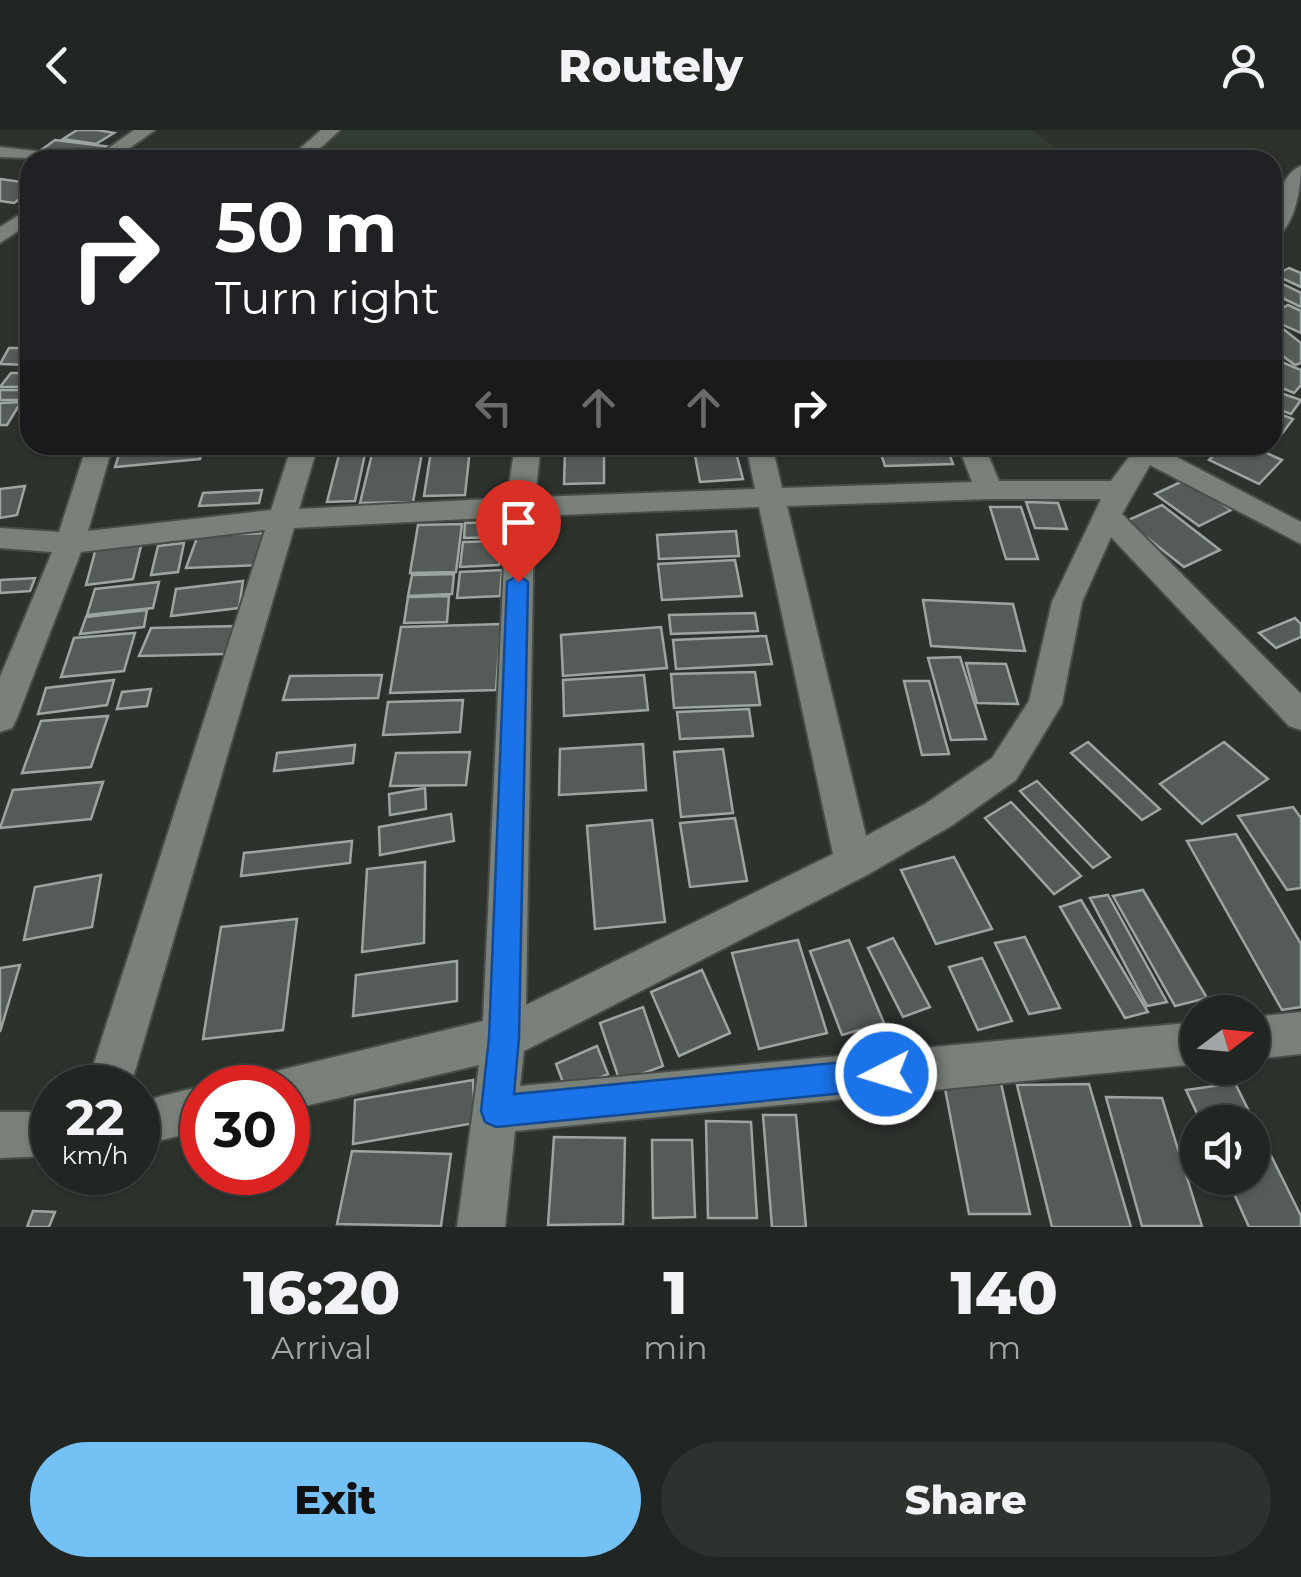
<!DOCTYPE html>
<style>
body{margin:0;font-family:Montserrat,sans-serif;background:#2e322f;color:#f1f3f6;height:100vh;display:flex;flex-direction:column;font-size:38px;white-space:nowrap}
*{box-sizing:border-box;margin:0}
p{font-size:32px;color:#a2a5a5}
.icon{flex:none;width:55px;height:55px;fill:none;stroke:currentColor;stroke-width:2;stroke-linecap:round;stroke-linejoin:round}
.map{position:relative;height:1097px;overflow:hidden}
.sheet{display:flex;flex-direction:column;background:#222622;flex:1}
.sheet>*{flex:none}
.top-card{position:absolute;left:20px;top:20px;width:1262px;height:305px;border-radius:30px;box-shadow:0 2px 8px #0004,0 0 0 2px #3f4340;background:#202124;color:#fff;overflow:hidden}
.needle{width:65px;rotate:74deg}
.controls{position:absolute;left:1180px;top:865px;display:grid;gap:20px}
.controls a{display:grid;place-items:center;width:90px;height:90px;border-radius:50%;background:#222622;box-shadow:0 2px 8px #0004,0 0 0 2px #3f4340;font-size:50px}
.speed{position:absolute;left:30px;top:935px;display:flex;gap:20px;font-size:50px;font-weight:700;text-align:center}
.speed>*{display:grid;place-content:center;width:130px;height:130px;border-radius:50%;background:#222622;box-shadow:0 2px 8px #0004,0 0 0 2px #3f4340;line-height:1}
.speed small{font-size:25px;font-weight:400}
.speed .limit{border:15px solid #d22;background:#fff;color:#111}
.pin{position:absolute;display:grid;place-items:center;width:85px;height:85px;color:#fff;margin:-102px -42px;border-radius:50% 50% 50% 0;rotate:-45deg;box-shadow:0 0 10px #0007}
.pin .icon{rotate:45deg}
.me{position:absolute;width:110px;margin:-55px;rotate:265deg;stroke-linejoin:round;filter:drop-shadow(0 0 8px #0008)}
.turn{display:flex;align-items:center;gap:35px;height:210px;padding:0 30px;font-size:45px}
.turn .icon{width:130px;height:130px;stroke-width:2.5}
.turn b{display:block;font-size:70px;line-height:85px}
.lanes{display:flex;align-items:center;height:95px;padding:0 30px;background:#0003;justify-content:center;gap:50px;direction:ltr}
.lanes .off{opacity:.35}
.eta{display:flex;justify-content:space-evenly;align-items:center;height:170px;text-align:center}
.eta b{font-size:60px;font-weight:800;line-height:70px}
.cta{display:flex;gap:20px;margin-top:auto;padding:20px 30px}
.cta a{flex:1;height:115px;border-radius:60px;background:#73c1f5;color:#111;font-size:40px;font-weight:800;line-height:115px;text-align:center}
.cta a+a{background:#2e322f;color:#f1f3f6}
header{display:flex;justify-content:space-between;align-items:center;height:130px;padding:0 30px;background:#222622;font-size:45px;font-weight:800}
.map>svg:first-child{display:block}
.built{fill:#333c33}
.building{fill:#555c58;stroke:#9da5a1;stroke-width:2.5}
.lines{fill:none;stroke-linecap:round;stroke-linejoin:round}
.street-casing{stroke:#494d49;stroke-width:4}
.street{fill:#7a807a;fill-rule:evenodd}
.route{fill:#1a73e8;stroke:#114b97;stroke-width:2.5}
</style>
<header><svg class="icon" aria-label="back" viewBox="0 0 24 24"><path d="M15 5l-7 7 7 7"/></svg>Routely<svg class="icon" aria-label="person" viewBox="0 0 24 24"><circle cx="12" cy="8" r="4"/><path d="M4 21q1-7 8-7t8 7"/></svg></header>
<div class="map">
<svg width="1301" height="1097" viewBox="0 0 1301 1097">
<rect width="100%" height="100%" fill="#2d322d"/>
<!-- built -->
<polygon class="built" points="332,0 1032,0 1072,30 302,30"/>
<!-- building -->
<g class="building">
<polygon points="77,0 97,0 114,3 96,14 63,9"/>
<polygon points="55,10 112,17 94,29 37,23"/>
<polygon points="0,49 30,53 30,62 14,73 0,71"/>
<polygon points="1289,138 1301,143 1301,157 1275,145"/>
<polygon points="1279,152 1301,163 1301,177 1272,163 1272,155"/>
<polygon points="1288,175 1301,181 1301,203 1272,190 1272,184"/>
<polygon points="1282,198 1301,213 1301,233 1295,235 1272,218 1272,200"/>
<polygon points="9,218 30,218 30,235 0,234"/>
<polygon points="1272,228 1301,240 1301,255 1294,263 1272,254"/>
<polygon points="11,243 30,243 30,257 0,257"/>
<rect x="0" y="260" width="30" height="10"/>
<polygon points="1272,260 1301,270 1291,284 1272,277"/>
<polygon points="21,272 7,295 0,295 0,273"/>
<polygon points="1272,281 1293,289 1281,305 1272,301"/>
<polygon points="122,315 203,315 200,329 115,337"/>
<polygon points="693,315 734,315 743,349 700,352"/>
<polygon points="878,315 946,315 953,334 885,336"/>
<polygon points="1224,315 1249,315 1282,330 1259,354 1209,330"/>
<polygon points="470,319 465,365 424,366 431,321"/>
<polygon points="604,320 604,353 564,354 565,321"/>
<polygon points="422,323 413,372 360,373 372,324"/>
<polygon points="365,324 355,371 327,372 339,325"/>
<polygon points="1187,349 1231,380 1199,396 1155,364"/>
<polygon points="25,356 17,385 0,388 0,359"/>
<polygon points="262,360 259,373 199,376 203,363"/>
<polygon points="1026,372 1058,373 1067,399 1035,398"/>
<polygon points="1162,375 1220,420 1184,437 1126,391"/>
<polygon points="990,377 1021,377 1038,429 1006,429"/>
<polygon points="503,392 503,407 464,408 465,393"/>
<polygon points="462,394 456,442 410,443 418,395"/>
<polygon points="736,401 739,426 659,429 657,405"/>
<polygon points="270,403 260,435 186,438 198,405"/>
<polygon points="501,411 499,435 460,437 463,412"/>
<polygon points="142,412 133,449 86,455 96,418"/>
<polygon points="184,413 178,442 151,445 158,416"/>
<polygon points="735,430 742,466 662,470 658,434"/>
<polygon points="502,440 500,466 457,468 460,442"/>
<polygon points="454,444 452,464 408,466 412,445"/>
<polygon points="35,448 30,461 0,463 0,450"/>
<polygon points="243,451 239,478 171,486 176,459"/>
<polygon points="159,452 153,478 87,485 95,459"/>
<polygon points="449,466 447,492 404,493 408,467"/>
<polygon points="923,470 1013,474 1025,521 931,516"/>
<polygon points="147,480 144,497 80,504 86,487"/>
<polygon points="755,483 758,501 671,504 669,485"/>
<polygon points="1295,488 1301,494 1301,507 1276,518 1259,503"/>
<polygon points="501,494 496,560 390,563 401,497"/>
<polygon points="235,496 226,524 139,526 151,498"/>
<polygon points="661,497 667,538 563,546 561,505"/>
<polygon points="135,503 124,541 61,547 74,508"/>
<polygon points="766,506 772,534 676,539 673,510"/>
<polygon points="960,527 986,609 951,610 928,528"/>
<polygon points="966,533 1006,534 1018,574 977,573"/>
<polygon points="755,542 760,575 674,578 671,544"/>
<polygon points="382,545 378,568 283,570 290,546"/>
<polygon points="644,545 648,580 564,586 563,550"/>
<polygon points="114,550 107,575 38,584 46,558"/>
<polygon points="904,551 929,551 949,624 922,625"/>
<polygon points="151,559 147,576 117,579 122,562"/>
<polygon points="463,570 460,602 383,605 388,572"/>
<polygon points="749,579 753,606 680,609 677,582"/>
<polygon points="108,586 91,637 22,643 41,591"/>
<polygon points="1088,612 1160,679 1142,690 1071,623"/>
<polygon points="1224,612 1268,649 1202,694 1160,654"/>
<polygon points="643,614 646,660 559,665 560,619"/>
<polygon points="355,615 353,633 274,641 277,623"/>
<polygon points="723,619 733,683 681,687 674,622"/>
<polygon points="470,622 466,655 390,656 396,623"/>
<polygon points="1037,651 1110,727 1093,738 1020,661"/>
<polygon points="103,652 91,689 0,698 13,660"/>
<polygon points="425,658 426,679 390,685 389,664"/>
<polygon points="1011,672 1081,746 1054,764 985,688"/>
<polygon points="1293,677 1301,688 1301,758 1287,760 1238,686"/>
<polygon points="451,684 454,711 380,725 379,697"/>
<polygon points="735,688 747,751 690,757 680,693"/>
<polygon points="652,690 665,792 595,799 587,696"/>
<polygon points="1236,704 1301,814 1301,877 1282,880 1187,711"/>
<polygon points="352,711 350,733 241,746 244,723"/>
<polygon points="954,727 992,799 936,814 901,740"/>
<polygon points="425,732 424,813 362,822 367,739"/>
<polygon points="101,745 92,797 24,810 35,757"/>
<polygon points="1143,760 1207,868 1175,876 1113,766"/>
<polygon points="1108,765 1167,872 1147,876 1090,768"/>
<polygon points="1081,770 1148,882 1125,888 1060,777"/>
<polygon points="297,789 283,900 203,909 221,797"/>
<polygon points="1025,807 1060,878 1029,884 995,813"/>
<polygon points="893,808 930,877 903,887 868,818"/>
<polygon points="798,810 827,903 759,919 732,823"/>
<polygon points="849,810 884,893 842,905 810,821"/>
<polygon points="982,828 1012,891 978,900 949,837"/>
<polygon points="457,831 457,871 353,886 356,845"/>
<polygon points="20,835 0,902 0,838"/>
<polygon points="702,840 730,903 679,926 651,862"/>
<polygon points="643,877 663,936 620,952 600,893"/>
<polygon points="597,916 608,944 567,963 556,934"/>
<polygon points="942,943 999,944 1030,1084 969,1084"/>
<polygon points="473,950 475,993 353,1014 355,970"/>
<polygon points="1235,953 1301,1086 1301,1097 1249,1097 1227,1048 1252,1048 1252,992 1201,992 1186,960"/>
<polygon points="1089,954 1131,1097 1052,1097 1017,955"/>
<polygon points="1106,967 1162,968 1202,1096 1142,1096"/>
<polygon points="763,985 796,985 806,1097 772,1097"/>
<polygon points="706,991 751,992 757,1088 708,1088"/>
<polygon points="554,1007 625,1008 623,1094 548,1095"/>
<polygon points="652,1010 692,1010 695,1087 653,1088"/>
<polygon points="352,1021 451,1024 441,1096 337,1094"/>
<polygon points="33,1081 55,1082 49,1097 27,1097"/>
</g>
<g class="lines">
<defs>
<g id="street">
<polygon points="134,0 155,0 113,30 92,30"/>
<polygon points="321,0 340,0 307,30 287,30"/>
<polygon points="0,17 72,25 81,30 0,27"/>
<path d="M1301,36C1301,57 1295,100 1272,109C1272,87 1278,45 1301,36Z"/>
<polygon points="30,78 30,93 0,113 0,97"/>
<path d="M87,315H113L88,401L271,380L292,315H318L299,379L507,368L515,315H541L535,367L755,359L746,315H772L782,358L972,352L958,315H984L999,351H1111L1138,315H1164L1161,319L1301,392V414L1150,335L1122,384L1301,564V600L1289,596L1111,407L1082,472L1062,574L1016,650L951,696L867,745L524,921L520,956L1198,892V934L515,1001L505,1097H457L479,935L288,980V958H266L272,942L483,891L506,387L294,398L130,958H86L265,400L81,422L17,588L12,598L0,602V547L52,422L0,418V398L59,402ZM989,369H1101L1052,472L1029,571L992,628L925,674L866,706L787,376ZM759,377L833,724L526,875L534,386Z"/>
<polygon points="1301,882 1301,924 1252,929 1252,887"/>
<polygon points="202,956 206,958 202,958 202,1000 138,1016 138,972"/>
<polygon points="0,982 52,982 52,1026 0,1028"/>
</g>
</defs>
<!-- street casing -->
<use href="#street" class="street-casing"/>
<!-- street -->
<use href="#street" class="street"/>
</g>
<!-- route -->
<polygon class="route" points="518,445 528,452 519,908 514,964 886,928 897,933 901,944 897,954 886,959 496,997 485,992 481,981 489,908 507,452"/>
</svg>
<div class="controls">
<a><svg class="needle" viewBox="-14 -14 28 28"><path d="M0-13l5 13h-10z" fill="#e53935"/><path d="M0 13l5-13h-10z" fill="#a2a5a5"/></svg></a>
<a><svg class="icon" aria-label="sound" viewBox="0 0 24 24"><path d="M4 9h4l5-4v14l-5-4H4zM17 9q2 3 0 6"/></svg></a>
</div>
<div class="speed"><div>22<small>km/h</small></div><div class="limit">30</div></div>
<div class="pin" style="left:518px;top:452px;background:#d93025"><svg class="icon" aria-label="arrive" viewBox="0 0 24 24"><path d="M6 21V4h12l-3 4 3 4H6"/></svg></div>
<svg class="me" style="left:886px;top:944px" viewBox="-20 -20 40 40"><circle r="17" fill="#1a73e8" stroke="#fff" stroke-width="3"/><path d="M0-11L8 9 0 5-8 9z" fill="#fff"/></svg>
<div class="top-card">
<div class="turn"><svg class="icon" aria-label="right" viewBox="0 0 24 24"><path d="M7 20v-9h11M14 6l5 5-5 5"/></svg><div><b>50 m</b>Turn right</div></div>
<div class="lanes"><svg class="icon off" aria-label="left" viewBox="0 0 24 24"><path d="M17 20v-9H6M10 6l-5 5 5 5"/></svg><svg class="icon off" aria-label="ahead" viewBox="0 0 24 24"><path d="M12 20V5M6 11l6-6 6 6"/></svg><svg class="icon off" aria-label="ahead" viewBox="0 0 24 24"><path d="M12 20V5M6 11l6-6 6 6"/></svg><svg class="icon" aria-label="right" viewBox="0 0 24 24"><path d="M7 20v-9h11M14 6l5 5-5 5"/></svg></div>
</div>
</div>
<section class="sheet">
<div class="eta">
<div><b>16:20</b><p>Arrival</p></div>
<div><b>1</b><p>min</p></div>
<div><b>140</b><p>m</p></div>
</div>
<div class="cta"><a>Exit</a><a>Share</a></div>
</section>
